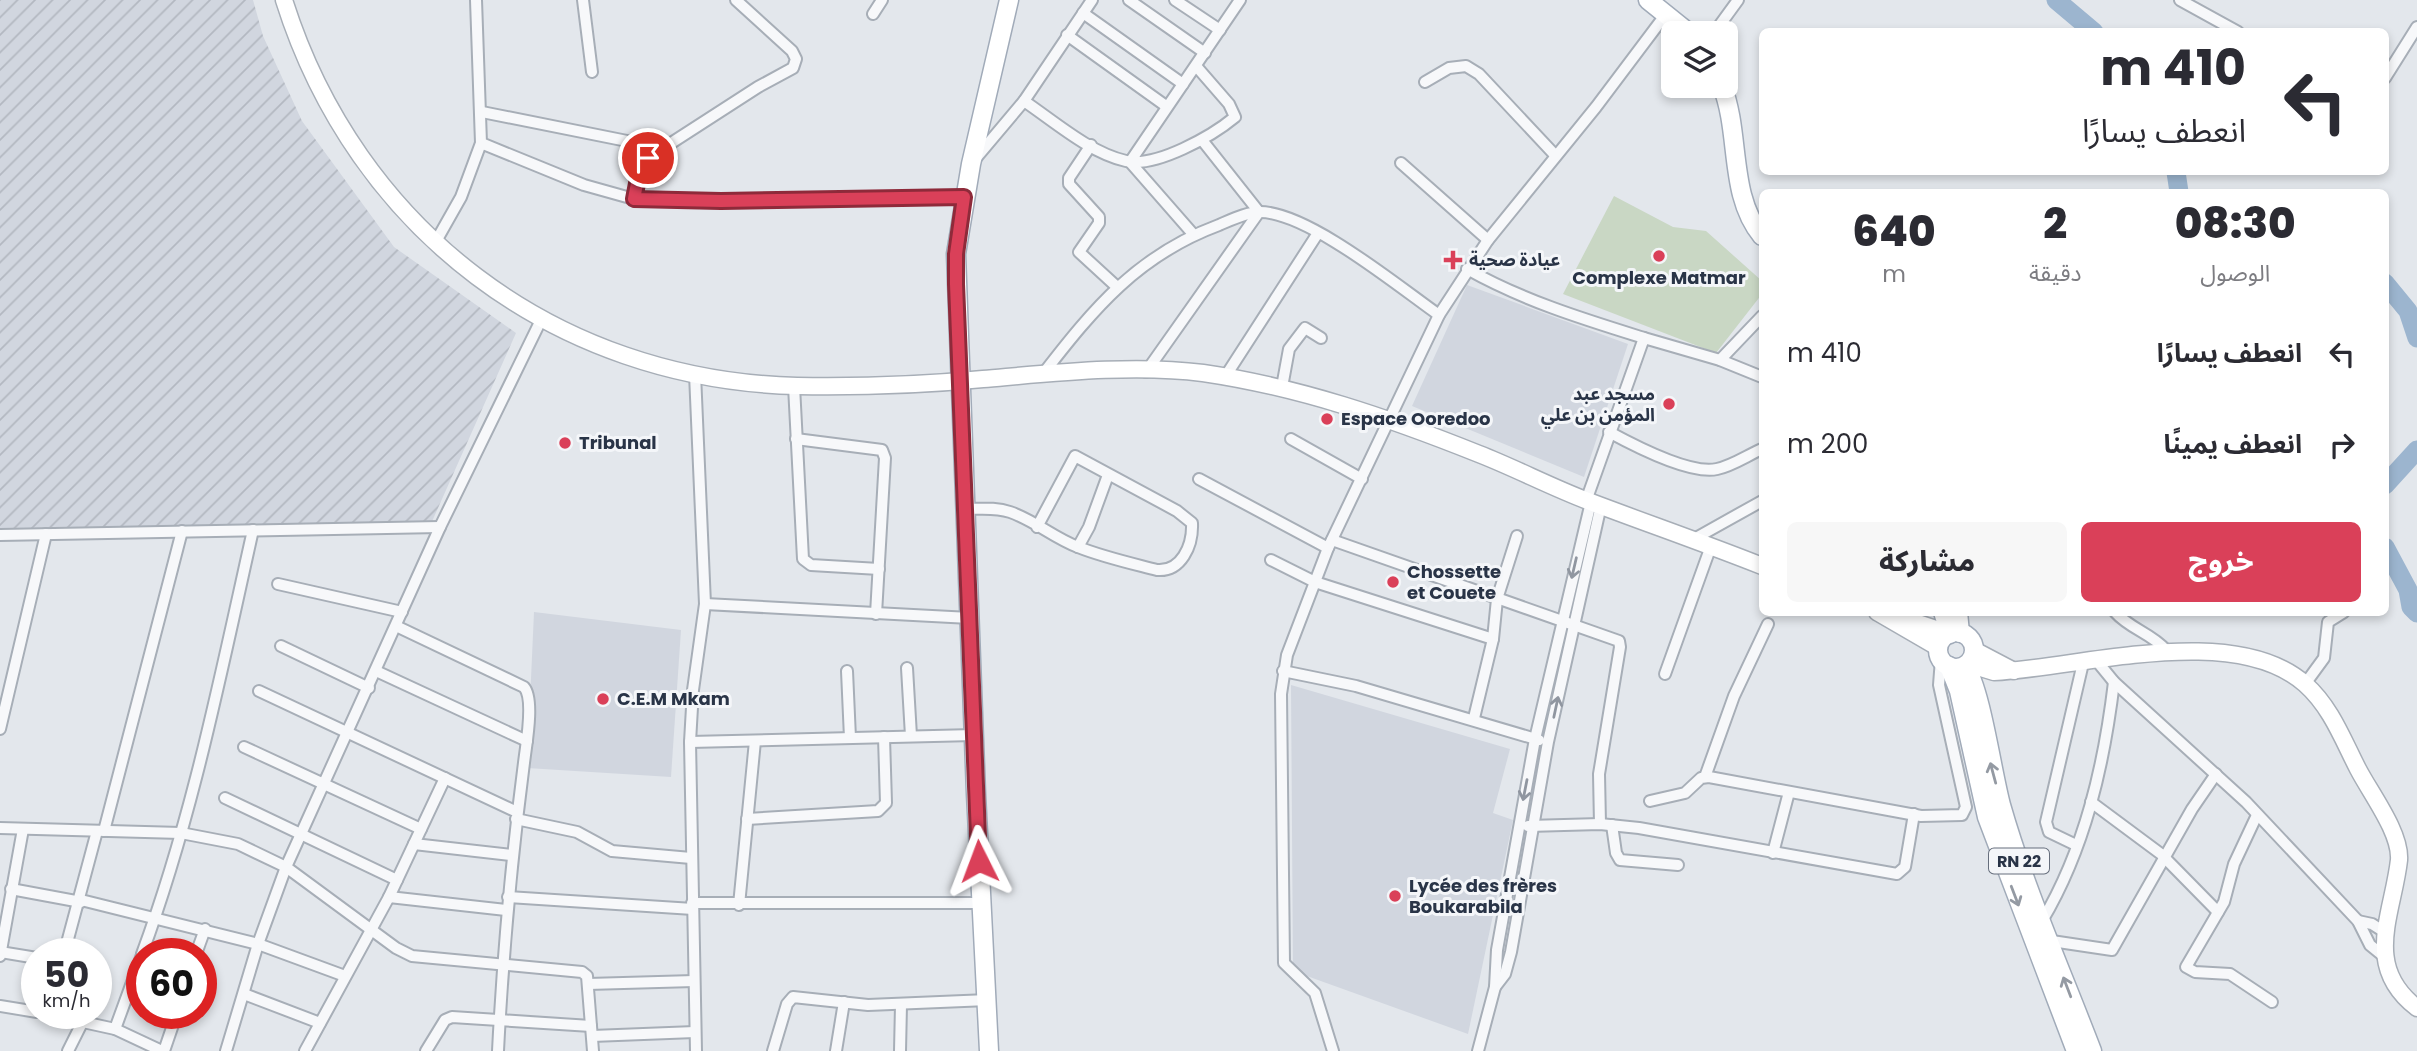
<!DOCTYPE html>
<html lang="ar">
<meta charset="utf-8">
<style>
body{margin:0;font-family:Poppins,"Noto Sans Arabic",sans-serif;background:#f7f7f7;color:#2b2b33;direction:rtl;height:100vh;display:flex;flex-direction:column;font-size:26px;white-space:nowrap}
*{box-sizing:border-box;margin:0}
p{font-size:23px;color:#7c7c81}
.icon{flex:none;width:38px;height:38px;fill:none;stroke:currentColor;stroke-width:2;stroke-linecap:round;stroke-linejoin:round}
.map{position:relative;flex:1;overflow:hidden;direction:ltr}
.panel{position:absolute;left:1759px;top:189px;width:630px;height:427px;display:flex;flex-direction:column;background:#fff;border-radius:10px;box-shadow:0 4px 10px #0003;direction:rtl}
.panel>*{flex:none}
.top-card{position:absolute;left:1759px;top:28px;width:630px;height:147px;border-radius:10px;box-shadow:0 4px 10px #0003;direction:rtl;background:#fff;color:#2b2b33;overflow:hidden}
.buttons{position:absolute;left:1661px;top:21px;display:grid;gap:14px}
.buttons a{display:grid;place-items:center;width:77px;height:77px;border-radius:10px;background:#fff;box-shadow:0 4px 10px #0003;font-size:35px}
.speed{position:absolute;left:21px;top:938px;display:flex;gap:14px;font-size:35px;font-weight:700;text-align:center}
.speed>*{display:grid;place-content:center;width:91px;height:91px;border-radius:50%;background:#fff;box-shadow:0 4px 10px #0003;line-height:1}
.speed small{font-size:18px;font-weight:400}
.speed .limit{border:10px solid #d22;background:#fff;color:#111}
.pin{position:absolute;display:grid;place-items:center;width:60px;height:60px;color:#fff;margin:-30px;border:4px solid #fff;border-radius:50%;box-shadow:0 2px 7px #0007}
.me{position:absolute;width:77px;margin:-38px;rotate:357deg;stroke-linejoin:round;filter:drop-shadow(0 0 5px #0008)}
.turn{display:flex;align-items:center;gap:24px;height:147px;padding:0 28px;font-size:32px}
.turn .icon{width:91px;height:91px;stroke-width:2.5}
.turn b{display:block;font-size:49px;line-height:60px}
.eta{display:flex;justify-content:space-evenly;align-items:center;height:119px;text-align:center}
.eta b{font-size:42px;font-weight:800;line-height:49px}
.action{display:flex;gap:14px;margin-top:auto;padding:14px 28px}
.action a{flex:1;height:80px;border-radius:10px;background:#da4059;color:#fff;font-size:28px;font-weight:800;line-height:80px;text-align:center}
.action a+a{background:#f7f7f7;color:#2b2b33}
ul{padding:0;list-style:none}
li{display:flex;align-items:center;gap:21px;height:91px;padding:0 28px}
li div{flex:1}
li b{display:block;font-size:26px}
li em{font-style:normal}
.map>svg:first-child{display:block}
.built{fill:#d1d6df}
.industrial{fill:url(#industrial-furrows)}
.pitch{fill:#c9d7c4}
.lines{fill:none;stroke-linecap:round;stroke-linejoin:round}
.river{stroke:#9cb5cf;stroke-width:19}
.minor-casing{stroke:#a7aeb7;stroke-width:14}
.secondary-casing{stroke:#a7aeb7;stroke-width:19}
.primary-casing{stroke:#a1abb9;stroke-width:21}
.minor{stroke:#f7f8fa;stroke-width:10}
.secondary{stroke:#fff;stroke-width:16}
.primary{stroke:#fff;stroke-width:18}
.oneway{stroke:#9096a0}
.oneway2{stroke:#949aa3}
.route-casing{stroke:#8e2a3a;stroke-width:18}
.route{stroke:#da4059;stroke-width:12}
.poi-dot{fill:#da4059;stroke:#f4f6f9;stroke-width:2.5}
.labels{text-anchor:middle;stroke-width:6;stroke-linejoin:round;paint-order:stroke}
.shield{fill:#f4f6f9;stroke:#666e7c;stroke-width:2}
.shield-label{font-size:16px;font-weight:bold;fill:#293447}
.poi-label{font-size:18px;font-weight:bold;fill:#293447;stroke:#f4f6f9;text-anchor:start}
</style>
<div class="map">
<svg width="2417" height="1051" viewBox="0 0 2417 1051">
<defs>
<pattern id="industrial-furrows" width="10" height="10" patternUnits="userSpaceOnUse" patternTransform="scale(1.75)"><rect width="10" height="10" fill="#d1d6df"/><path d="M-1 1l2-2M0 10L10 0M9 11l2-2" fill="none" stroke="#b3b8c1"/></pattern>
</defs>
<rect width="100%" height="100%" fill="#e3e7ec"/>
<!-- built -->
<g class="built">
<polygon points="1467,285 1628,344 1584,477 1412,406"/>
<polygon points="534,612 681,630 671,777 527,768"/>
<polygon points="1291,685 1510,749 1493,813 1513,820 1468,1034 1293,971"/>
</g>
<!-- industrial -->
<polygon class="industrial" points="0,0 253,0 263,36 302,121 394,247 516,333 430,526 0,532"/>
<!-- pitch -->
<polygon class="pitch" points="1614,196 1673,227 1706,231 1762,281 1762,294 1716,353 1563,294"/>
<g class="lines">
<!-- river -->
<g class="river">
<polyline points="2056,0 2094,32"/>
<polyline points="2176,172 2179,192"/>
<polyline points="2385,283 2408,311 2417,338"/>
<polyline points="2385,485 2417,450"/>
<polyline points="2385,547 2408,590 2411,607 2417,613"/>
</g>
<defs>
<g id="minor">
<polyline points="476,0 481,143 584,185 634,199 721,201 964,197"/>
<polyline points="583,0 592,72"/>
<polyline points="1129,0 1205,53"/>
<polyline points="1175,0 1220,30"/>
<polyline points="2180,0 2238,32"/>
<polyline points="1083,13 1183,84"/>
<polyline points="873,14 882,0"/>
<polyline points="1714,33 1738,0"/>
<polyline points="1067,35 1166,106"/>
<polyline points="2385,78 2417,27"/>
<polyline points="1425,82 1449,68 1466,66 1479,74 1554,154"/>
<path d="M1024,101C1055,122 1090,153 1126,161C1156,168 1212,136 1235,117L1229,104L1196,66"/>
<polyline points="482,112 662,148"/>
<polyline points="1091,145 1069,178 1069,184 1099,217 1099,223 1079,252 1116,286"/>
<polyline points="976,158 1024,101 1092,0"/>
<polyline points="1401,163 1488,240"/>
<polyline points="634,199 640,168 648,158 758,87 793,68 796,59 792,51 736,0"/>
<polyline points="1193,234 1130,162 1240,0"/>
<polyline points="435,243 461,197 481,143"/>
<path d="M1467,269C1524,301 1583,319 1644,338"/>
<polyline points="1720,360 1762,316"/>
<polyline points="1146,372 1259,212 1202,140"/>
<polyline points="695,374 705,604 693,690 690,742 696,1051"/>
<path d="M1043,374C1094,308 1138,255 1219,225C1231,220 1247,212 1260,212C1308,212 1399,287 1439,315"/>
<polyline points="1225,377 1318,233"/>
<polyline points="794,386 803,559 811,565 879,569"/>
<polyline points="1282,387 1289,349 1305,328 1321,338"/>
<path d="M1609,432C1633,445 1690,475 1717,469C1732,466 1748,455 1762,449"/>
<polyline points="796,439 882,450 885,458 876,614"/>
<polyline points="1291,439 1362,479"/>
<polyline points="1199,479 1328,548"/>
<polyline points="1586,501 1644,338 1720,360 1762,377"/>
<path d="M966,509C980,509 996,507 1010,512C1034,520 1054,538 1078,547C1103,557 1130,563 1157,570C1181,572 1193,546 1192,523L1177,511L1075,456L1037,527"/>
<polyline points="0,535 440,527"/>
<polyline points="1694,539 1762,501"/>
<polyline points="1332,540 1619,641 1620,647 1599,774 1600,824"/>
<polyline points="1078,547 1089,527 1108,475"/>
<polyline points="1271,560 1315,582 1493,639"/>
<polyline points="278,584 402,612"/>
<polyline points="705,604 970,618"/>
<path d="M2115,612C2130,629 2151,633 2166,650"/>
<path d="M396,626L524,687C534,698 527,740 525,755C512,854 503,952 498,1051"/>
<polyline points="281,646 369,688"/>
<polyline points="2096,660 2114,682 2246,802 2358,921 2370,945 2386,958"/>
<polyline points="907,668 911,736"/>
<polyline points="376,671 527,741"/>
<polyline points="847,671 850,738"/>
<polyline points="1283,671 1356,686 1539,740"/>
<polyline points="1665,674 1711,546"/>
<polyline points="2305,684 2324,658 2328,622 2344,612"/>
<polyline points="259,691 517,812"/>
<polyline points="1474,718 1493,639 1497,599 1517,536"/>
<polyline points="0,729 46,534"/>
<polyline points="690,742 974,735"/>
<polyline points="244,747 421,829"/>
<polyline points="1705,777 1734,696 1768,624"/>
<polyline points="225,798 397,880"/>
<polyline points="1650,801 1685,793 1701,778 1709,777 1921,816 1962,815 1966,807 1939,685 1941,659"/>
<polyline points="2091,802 2161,854 2218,912"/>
<polyline points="2257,815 2234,864 2224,902 2186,967 2195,972 2230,974 2272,1002"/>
<polyline points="516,819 577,832 612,851 691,858"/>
<polyline points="747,819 878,811 886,803 884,737"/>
<polyline points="1612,825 1616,853 1620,860 1678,865"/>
<polyline points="1528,826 1600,824 1639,828 1897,874 1905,867 1914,814"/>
<polyline points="0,828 181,833 238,844 286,867 396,948 412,956 582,972 587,976 593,1051"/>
<polyline points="104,831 182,531"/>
<polyline points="414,844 511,855"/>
<polyline points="2076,845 2049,832 2046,822 2083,663"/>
<polyline points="1773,853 1789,792"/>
<polyline points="11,889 81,902"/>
<polyline points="389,897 506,910"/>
<polyline points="508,897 693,909"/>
<polyline points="81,900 258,944 345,976"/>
<polyline points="692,903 982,903"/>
<polyline points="739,905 755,741"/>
<path d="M2042,921C2085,849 2104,765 2114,682"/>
<polyline points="2358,921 2372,924 2383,931"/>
<polyline points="2045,940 2112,950 2192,809 2216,774"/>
<polyline points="0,952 37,958"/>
<polyline points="64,954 97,831"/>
<path d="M142,954C193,816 221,672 253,530"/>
<polyline points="196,954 205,929"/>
<polyline points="0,956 23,829"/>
<polyline points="588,984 694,981"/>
<polyline points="1495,987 1505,974 1511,952 1548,742 1601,505"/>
<polyline points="244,994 320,1023"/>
<polyline points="0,1006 37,1012"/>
<polyline points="42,1013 115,1029 162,1051"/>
<polyline points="115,1029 142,955"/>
<polyline points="592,1036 695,1032"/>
<polyline points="68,1051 83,1021"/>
<polyline points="164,1051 177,1013"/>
<polyline points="226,1051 258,944 286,867 440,527 542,318"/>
<polyline points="305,1051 389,897 445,778"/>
<polyline points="426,1051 445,1020 452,1017 591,1026"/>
<polyline points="773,1051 787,1004 793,997 868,1005 988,1000"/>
<polyline points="836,1051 844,1002"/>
<polyline points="900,1051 901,1005"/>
<polyline points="1333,1051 1315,993 1284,963 1281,694 1287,655 1328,548 1439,315 1488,240 1596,107 1666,14"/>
<polyline points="1478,1051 1495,987 1497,950 1535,739 1591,502"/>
</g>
<g id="secondary">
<path d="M284,0C356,229 555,380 797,386C858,387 922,385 983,379C1053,373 1133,364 1203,373C1299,387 1389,418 1479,454C1515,468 1551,487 1588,501C1646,523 1704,543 1762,566"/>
<polyline points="1877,612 1939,648"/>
<polyline points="1900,617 1936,629 1945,637"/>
<polyline points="1974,650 2014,671"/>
<path d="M1968,664L1994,672C2080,668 2234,621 2305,684C2331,707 2343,740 2358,769C2371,794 2401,833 2399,860C2393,914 2362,966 2417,1008"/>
</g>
<g id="primary">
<polyline points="1648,0 1689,33"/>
<path d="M1722,86C1741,134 1728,195 1762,236"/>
<polyline points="1943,612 1950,634"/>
<polyline points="1958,612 1960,633"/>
<circle cx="1956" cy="650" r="18"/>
<polyline points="1949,666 1959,691 1987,817 2076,1051"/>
<path d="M1965,666C1981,689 1992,772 2001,805C2025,889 2061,970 2092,1051"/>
<polyline points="989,1051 976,794 956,254 971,164 1009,0"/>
</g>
</defs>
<!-- minor casing -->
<use href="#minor" class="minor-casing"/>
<!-- secondary casing -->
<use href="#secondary" class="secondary-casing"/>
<!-- primary casing -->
<use href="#primary" class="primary-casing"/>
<!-- minor -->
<use href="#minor" class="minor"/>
<!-- secondary -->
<use href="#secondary" class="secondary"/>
<!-- primary -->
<use href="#primary" class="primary"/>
</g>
<!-- one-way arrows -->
<defs><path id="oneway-shaft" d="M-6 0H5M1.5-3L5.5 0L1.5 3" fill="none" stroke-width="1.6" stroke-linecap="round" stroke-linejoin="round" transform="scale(1.75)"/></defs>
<g class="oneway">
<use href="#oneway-shaft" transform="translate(1574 568) rotate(103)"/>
<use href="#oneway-shaft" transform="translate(1556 707) rotate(-78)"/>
<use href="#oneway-shaft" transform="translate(1525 790) rotate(101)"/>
</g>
<g class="oneway2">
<use href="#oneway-shaft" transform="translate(1993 773) rotate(-105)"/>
<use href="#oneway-shaft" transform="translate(2015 896) rotate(69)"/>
<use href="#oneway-shaft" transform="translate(2067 987) rotate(-111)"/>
</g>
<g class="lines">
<defs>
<polyline id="route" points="648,158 640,168 634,199 721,201 964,197 956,254 956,284 979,861"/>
</defs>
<!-- route casing -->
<use href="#route" class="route-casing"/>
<!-- route -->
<use href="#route" class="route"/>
</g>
<!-- markers -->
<g class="poi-dot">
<circle cx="1659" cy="256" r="7"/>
<path d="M1449.5 249.5h7v7h7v7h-7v7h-7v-7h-7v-7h7z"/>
<circle cx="1669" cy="404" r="7"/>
<circle cx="1327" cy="419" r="7"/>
<circle cx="565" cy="443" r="7"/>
<circle cx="1393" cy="582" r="7"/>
<circle cx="603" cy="699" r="7"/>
<circle cx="1395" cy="896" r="7"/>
</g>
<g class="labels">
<!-- shield labels -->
<rect class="shield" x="1989" y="848.5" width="60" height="25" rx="5"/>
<g class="shield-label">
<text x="2019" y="867">RN 22</text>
</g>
<!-- poi labels -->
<g class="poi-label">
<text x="1469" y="266">عيادة صحية</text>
<text x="1659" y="284" text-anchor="middle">Complexe Matmar</text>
<text x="1655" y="400" text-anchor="end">مسجد عبد<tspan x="1655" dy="21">المؤمن بن علي</tspan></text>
<text x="1341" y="425">Espace Ooredoo</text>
<text x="579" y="449">Tribunal</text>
<text x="1407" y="578">Chossette<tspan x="1407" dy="21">et Couete</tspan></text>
<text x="617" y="705">C.E.M Mkam</text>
<text x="1409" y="892">Lycée des frères<tspan x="1409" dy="21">Boukarabila</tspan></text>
</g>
</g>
</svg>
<div class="buttons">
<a><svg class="icon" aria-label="layers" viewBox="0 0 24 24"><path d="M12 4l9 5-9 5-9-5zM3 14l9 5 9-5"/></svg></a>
</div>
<div class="speed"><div>50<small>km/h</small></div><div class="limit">60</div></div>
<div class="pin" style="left:648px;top:158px;background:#d93025"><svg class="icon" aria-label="arrive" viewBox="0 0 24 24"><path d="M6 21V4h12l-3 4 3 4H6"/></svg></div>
<svg class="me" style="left:979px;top:861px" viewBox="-20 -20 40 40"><path d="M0-17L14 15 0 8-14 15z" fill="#da4059" stroke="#fff" stroke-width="4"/></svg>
<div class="top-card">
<div class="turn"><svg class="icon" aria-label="left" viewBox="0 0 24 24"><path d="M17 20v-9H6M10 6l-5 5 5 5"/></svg><div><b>410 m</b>انعطف يسارًا</div></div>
</div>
<section class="panel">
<div class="eta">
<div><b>08:30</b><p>الوصول</p></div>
<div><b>2</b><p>دقيقة</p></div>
<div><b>640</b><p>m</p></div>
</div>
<ul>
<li><svg class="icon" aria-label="left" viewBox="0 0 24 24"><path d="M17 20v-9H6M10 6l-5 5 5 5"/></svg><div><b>انعطف يسارًا</b></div><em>410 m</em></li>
<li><svg class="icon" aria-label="right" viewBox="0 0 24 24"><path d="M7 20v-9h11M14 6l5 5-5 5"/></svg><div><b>انعطف يمينًا</b></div><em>200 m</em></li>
</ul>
<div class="action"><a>خروج</a><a>مشاركة</a></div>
</section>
</div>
